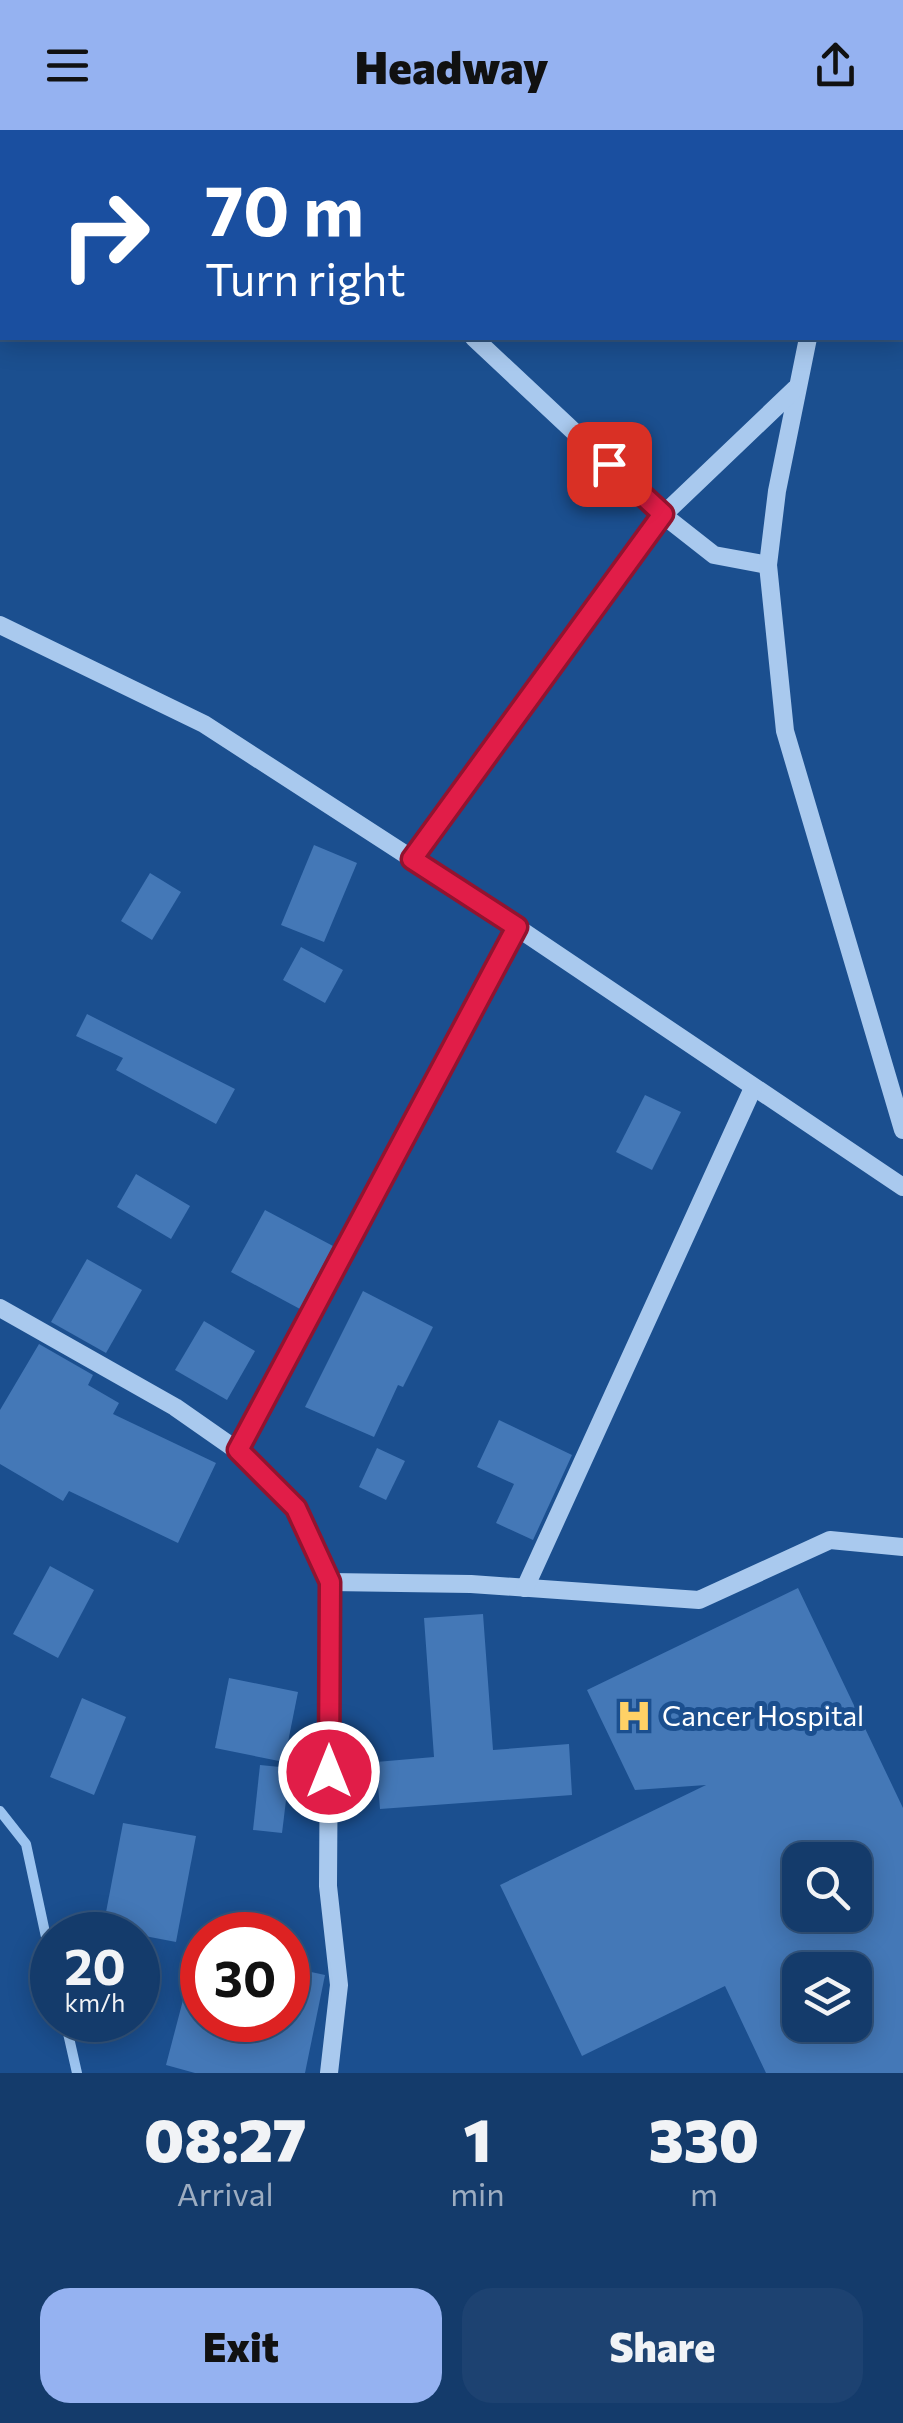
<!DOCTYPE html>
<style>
body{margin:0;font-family:Commissioner,sans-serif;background:#1d4271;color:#f1f3f6;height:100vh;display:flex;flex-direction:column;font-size:38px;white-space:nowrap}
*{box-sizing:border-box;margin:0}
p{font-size:32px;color:#9dadc1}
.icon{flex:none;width:55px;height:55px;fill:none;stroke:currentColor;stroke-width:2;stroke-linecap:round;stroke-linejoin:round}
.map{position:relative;height:1943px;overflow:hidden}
.drawer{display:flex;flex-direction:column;background:#143b6b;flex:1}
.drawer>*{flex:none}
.guide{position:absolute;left:0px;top:0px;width:905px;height:210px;box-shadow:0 5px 25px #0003,0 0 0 2px #33557e;background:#1a4fa0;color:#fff;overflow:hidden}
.fabs{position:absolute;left:782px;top:1712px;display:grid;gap:20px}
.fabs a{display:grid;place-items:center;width:90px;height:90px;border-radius:20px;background:#143b6b;box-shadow:0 5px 25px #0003,0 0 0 2px #33557e;font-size:50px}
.speed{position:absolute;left:30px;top:1782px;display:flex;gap:20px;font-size:50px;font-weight:700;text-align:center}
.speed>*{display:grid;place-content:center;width:130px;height:130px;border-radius:50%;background:#143b6b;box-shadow:0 5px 25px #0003,0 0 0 2px #33557e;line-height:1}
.speed small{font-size:25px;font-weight:400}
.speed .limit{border:15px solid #d22;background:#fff;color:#111}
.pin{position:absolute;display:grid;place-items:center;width:85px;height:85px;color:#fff;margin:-42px;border-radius:20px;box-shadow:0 5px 15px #0006}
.me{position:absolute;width:110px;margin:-55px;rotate:0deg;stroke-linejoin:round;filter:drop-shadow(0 0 8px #0008)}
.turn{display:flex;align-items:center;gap:35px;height:210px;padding:0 40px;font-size:45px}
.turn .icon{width:130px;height:130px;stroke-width:2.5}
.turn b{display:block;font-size:70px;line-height:85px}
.eta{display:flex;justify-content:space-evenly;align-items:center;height:170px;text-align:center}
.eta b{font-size:60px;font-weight:800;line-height:70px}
.cta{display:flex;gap:20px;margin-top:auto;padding:20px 40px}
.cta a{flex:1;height:115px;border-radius:30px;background:#95b2f1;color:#111;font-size:40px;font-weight:800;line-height:115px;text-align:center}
.cta a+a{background:#1d4271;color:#f1f3f6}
header{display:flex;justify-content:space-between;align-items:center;height:130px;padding:0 40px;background:#95b2f1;color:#111;font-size:45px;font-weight:800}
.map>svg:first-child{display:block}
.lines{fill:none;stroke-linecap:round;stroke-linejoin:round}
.stream{stroke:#9cc4f0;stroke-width:10}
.building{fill:#4478b7;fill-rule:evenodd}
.minor{stroke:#a9c9ee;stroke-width:18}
.route-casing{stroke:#92132f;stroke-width:25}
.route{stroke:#e11d48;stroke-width:18}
.labels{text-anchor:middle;stroke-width:10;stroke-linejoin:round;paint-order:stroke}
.poi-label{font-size:28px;fill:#fff;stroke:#1b4f8f;text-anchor:start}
</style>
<header><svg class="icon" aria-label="menu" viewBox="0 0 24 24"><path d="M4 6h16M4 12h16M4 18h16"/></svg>Headway<svg class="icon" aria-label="share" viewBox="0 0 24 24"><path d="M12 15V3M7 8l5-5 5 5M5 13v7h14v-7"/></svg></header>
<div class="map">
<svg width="903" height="1943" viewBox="0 0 903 1943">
<rect width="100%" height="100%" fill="#1b4f8f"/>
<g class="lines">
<!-- stream -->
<g class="stream">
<polyline points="0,1681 26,1714 52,1835"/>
<polyline points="65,1890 77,1943"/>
</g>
</g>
<!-- building -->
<g class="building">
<polygon points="314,715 357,733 324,812 281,795"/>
<polygon points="150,743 181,762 152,810 121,791"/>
<polygon points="301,817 343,840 325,873 283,850"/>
<polygon points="87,884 235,959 216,994 116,940 123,928 76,906"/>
<polygon points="645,965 681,982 652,1040 616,1022"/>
<polygon points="136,1044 190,1076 171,1109 117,1077"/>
<polygon points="265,1080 333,1116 300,1179 231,1142"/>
<polygon points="87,1129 142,1160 106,1223 51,1192"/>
<polygon points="363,1161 433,1197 403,1257 398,1255 374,1307 305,1277"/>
<polygon points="204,1191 255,1221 227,1270 175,1240"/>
<polygon points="39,1214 93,1245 88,1255 119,1273 113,1284 216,1333 178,1413 69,1361 63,1371 0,1334 0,1280"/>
<polygon points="499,1290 572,1325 533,1410 496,1393 514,1354 477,1337"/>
<polygon points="377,1318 405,1331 386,1370 359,1357"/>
<polygon points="50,1436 94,1460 58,1528 13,1504"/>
<path d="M798,1458L903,1678V1943H766L725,1856L582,1926L500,1755L706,1655L635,1660L587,1560ZM800,1730H855V1785H800ZM800,1840H855V1895H800Z"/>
<polygon points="483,1484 493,1620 569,1614 572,1665 380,1679 376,1632 434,1627 424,1488"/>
<polygon points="229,1548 298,1562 284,1632 215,1618"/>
<polygon points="82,1568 126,1587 94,1665 50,1647"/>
<polygon points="260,1635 290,1638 282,1703 253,1700"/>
<polygon points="123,1693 196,1706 176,1812 103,1798"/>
<polygon points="194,1828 202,1829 202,1890 288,1890 288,1837 325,1845 305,1943 195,1943 166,1935"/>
</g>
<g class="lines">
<!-- minor -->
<g class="minor">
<polyline points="381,0 383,2"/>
<polyline points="120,2 121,0"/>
<polyline points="530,2 533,0"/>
<polyline points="884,2 885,0"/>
<polyline points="0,193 2,189"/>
<polyline points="474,208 663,385 714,425 768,435"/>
<polyline points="808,208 777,361 768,435 785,601 903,1000"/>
<polyline points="0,495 204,594 485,776 903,1057"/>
<polyline points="413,729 663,385 795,259"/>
<polyline points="0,1178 175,1277 238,1321 296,1378 330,1452 328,1756 339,1855 329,1943"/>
<polyline points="238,1321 517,797"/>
<polyline points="330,1452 471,1454 699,1470 830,1410 903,1417"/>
<polyline points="525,1458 753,958"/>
</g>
</g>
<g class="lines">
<defs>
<polyline id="route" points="329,1642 330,1452 296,1378 238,1320 517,797 412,729 663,384 609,334"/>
</defs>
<!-- route casing -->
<use href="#route" class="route-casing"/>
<!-- route -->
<use href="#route" class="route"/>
</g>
<!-- icons -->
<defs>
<symbol id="hospital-bare" viewBox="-9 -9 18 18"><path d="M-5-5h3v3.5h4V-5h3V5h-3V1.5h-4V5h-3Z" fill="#ffd166" stroke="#1b4f8f" stroke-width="2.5" paint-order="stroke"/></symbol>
</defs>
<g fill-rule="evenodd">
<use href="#hospital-bare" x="609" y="1561" width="50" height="50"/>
</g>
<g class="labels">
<!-- poi labels -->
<g class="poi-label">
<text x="662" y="1596">Cancer Hospital</text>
</g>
</g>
</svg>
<div class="fabs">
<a><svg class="icon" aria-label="search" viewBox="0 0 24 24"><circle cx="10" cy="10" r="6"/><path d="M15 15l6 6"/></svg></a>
<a><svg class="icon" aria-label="layers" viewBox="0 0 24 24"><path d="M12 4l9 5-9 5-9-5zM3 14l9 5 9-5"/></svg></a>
</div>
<div class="speed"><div>20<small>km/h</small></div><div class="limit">30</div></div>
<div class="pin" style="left:609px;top:334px;background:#d93025"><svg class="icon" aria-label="arrive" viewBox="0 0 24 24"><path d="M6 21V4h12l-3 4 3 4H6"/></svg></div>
<svg class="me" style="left:329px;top:1642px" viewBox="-20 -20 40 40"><circle r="17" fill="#e11d48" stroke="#fff" stroke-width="3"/><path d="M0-11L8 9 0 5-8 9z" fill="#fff"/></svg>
<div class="guide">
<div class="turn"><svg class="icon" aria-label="right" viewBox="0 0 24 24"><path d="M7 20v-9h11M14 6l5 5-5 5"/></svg><div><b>70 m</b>Turn right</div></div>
</div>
</div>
<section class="drawer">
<div class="eta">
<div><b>08:27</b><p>Arrival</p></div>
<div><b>1</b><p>min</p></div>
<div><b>330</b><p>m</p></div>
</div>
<div class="cta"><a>Exit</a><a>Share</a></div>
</section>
